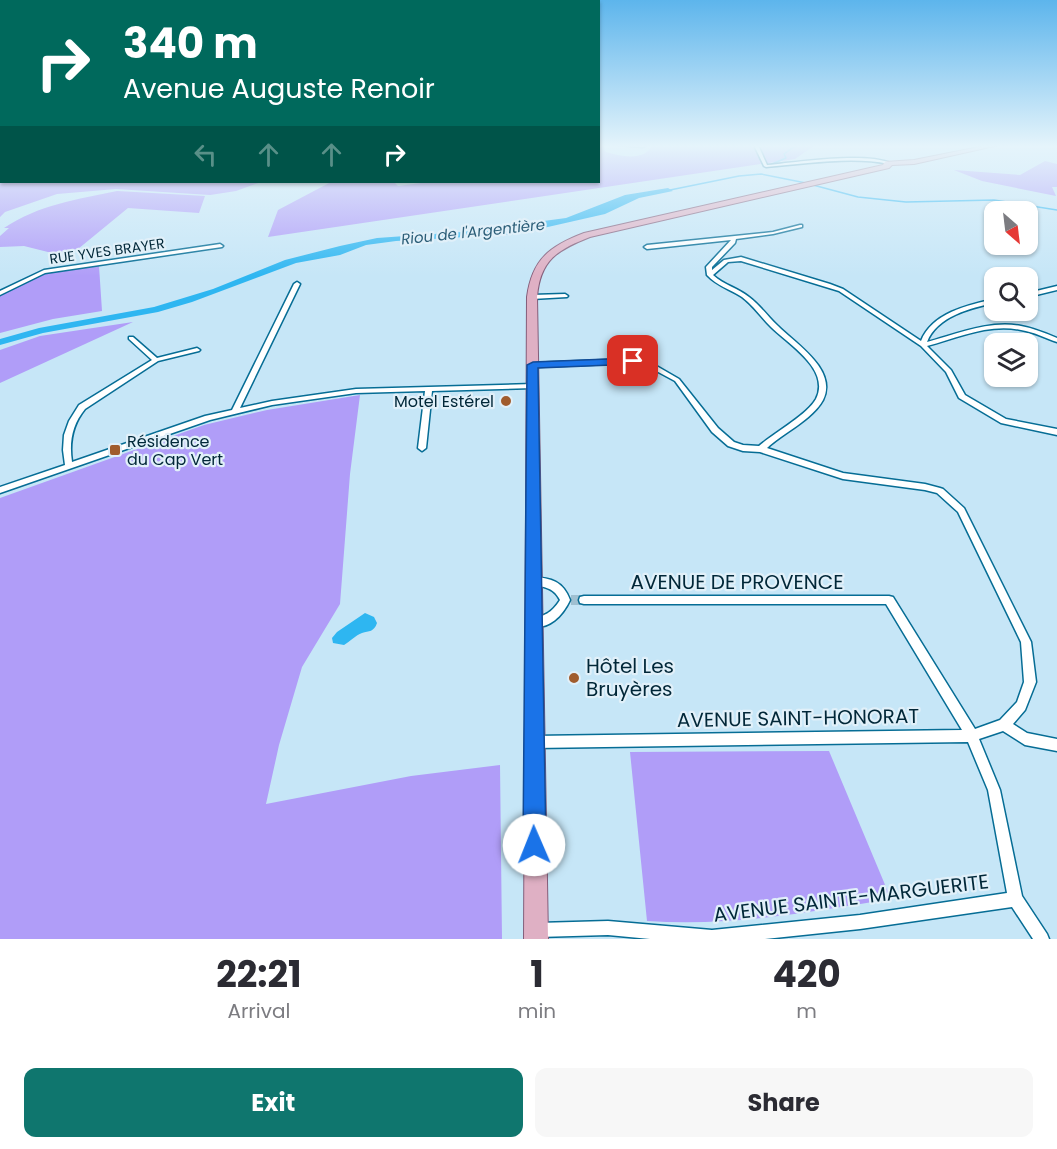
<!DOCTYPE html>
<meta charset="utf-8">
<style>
body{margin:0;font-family:Poppins,sans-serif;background:#f7f7f7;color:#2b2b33;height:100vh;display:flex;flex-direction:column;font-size:22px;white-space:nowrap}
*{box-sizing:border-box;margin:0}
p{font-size:20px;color:#7c7c81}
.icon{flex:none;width:33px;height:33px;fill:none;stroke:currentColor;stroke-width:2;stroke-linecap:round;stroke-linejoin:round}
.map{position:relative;height:939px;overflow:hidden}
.side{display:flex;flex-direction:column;background:#fff;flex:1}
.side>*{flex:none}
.banner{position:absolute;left:0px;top:0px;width:600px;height:183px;box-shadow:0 2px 4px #0004;background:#00695c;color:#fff;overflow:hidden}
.needle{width:39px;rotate:152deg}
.buttons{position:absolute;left:984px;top:201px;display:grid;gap:12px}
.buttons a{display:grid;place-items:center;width:54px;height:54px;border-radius:12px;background:#fff;box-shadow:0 2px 4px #0004;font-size:30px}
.pin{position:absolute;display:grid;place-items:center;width:51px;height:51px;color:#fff;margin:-26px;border-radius:12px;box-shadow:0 3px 9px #0006}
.me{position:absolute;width:66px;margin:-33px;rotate:359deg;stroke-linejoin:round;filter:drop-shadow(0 0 4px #0008)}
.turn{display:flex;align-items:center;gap:21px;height:126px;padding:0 24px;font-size:27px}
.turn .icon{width:78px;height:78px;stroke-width:2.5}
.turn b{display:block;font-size:42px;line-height:51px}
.lanes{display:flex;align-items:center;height:57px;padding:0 24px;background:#0003;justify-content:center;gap:30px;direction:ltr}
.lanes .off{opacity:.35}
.eta{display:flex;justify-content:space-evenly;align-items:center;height:102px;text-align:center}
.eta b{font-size:36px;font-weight:700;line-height:42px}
.primary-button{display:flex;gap:12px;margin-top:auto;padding:12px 24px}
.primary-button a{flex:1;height:69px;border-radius:12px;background:#0f766e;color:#fff;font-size:24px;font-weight:700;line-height:69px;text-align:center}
.primary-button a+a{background:#f7f7f7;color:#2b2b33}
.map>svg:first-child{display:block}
.green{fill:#b09df8}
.water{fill:#2eb6f1}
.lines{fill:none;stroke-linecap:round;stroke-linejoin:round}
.stream{stroke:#2eb6f1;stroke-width:1.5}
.street-tunnel{stroke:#9fc0d1;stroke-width:10;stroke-dasharray:10 5;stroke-linecap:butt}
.street-casing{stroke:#066d95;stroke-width:3}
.primary-casing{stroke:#845e7a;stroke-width:2}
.street{fill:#fff;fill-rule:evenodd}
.primary{fill:#dfb0c4;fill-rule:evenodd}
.route{fill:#1a73e8;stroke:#114b97;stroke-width:1.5}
.poi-dot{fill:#a05c2d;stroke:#e1f0f9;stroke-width:2}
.labels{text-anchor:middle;stroke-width:4.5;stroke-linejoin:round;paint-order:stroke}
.far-street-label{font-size:14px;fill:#012738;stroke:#e1f0f9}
.far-water-label{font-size:15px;font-style:italic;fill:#2c5e78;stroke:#e1f0f9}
.poi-label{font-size:16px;fill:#012738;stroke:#e1f0f9;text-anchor:end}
.near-street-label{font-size:20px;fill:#012738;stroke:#e1f0f9}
.near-poi-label{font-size:20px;fill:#012738;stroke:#e1f0f9;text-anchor:start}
</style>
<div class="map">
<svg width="1057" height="939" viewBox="0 0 1057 939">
<rect width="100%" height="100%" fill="#c6e6f7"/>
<!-- green -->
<g class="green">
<path d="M599,145H602L606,152C620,156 645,162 652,145H815L795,159L268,237L278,210L331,182H394L398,186L429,182H598Z"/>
<polygon points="0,156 2,182 261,182 236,191 210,195 116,189 57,194 5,212 0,217"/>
<polygon points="1045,161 1057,164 1057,187 1052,187 1056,196 982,181 954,170 1020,175"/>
<path d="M117,191L205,196L199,213L128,208L78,249L52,253L24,246L0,247V236L9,228H4C38,205 78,199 117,191Z"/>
<polygon points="99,266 102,311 53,319 0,333 0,295 41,274"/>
<polygon points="133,322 0,383 0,350 40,336"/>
<polygon points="360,395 350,474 340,604 302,667 279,745 266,804 411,776 500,765 502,939 0,939 0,498 204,425 267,410"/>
<path d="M829,751L891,899C810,912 730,927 647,921L630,752Z"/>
</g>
<!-- water -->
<g class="water">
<polygon points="668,188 673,191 639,198 605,214 517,234 396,241 366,245 340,255 296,263 192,302 158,312 43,333 0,345 0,339 39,328 154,307 213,289 285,260 340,246 377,238 462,232 566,218 625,195"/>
<path d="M365,613L374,617L377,623C374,632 369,631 362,633C356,635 349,642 344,645L333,643L332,638L337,632Z"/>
</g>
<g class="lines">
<!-- stream -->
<g class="stream">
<polyline points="772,164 786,158 784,154 795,146 793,145"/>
<polyline points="813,185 858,197 906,202 994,200 1057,210"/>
<polyline points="670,190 739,176 761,174 806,183"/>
</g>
<!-- street-tunnel -->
<polyline class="street-tunnel" points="571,600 584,600"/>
<defs>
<g id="street">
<polygon points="618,145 636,145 645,146 643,147"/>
<path d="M754,145H758L767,165C799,162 863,152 891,163L889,164C851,156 805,164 766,167L764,166Z"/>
<rect x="0" y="148" width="2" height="2"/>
<path d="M800,225H802V227L773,234L736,239L735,243L712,267V270L724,260L741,257L830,284L843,289L921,341C932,313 968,305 994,299V303C971,308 937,316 927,342C957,334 989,320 1021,326C1033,328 1045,333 1057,338V342C1045,338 1034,332 1021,330C989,323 957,338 927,346L951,370L965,395L1006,419L1057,429V435L1001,423L959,398L946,372L921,346L839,291L741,261L728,262L713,275C724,285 738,288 749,297C760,305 768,317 778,326C796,344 838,370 823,400C812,420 783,433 767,448L843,473L925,484L940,488L943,489L964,508L1031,642L1036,682L1025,710L1013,724L1027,733L1057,739V751L1025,745L1003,731L979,739L1000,790L1022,896L1047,934L1049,939H1033L1012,907L860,929L765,939H650L608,935L538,937L533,935L531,930L533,925L538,923L608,921L712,930L860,915L1007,893L988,790L968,742L534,748L530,746L528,742L530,738L534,736L962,730L886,604H584L580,603L579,600L580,597L584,596H889L893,597L975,729L1000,720L1017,702L1024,682L1021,642L958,512L937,493L925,490L843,479L760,452L743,451L728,446L712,432L675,381L649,367L633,363L533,367L530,365L533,363L633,359L653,364L679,379L718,428L734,442L743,445L759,446C774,433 807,415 816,399C831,369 788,344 771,327C761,317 753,305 742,297C730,289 717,286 707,275L706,267L731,240L647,249L644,247L647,245L773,232Z"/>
<polygon points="220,244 223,246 222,247 45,273 0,295 0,291 44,270"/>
<path d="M297,282L300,284L240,408L272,401L356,389L533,384L537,386L533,388L432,391L426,448L422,451L418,448L425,391L356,393L272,405L210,420L0,493V487L65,465L63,450L64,435L69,421L79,405L152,360L129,339V337H133L157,358L197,348L200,350L199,351L158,361L85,409C72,425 69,442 72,462L205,416L232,410L294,284Z"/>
<polygon points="1057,286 1057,290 1028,297 1028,293"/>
<polygon points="565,294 568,296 567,297 532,299 529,297 532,295"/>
<path d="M532,577C551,578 563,581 570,600C563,615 549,631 530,626L529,623L530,620C545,615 551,614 560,600C553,586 542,587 529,584L527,581L529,578Z"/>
</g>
<path id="primary" d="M989,145H999L914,164L892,165L889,168L590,237C557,250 540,260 537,297L548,939H524L527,297C532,259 550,246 584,233L883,165L885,162L914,160Z"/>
</defs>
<!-- street casing -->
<use href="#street" class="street-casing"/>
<!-- primary casing -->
<use href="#primary" class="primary-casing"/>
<!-- street -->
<use href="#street" class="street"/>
<!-- primary -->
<use href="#primary" class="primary"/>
</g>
<!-- sky -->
<linearGradient id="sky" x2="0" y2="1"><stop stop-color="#5db5ec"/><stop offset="0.53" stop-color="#e5f4fb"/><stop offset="1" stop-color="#e5f4fb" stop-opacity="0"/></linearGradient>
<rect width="1057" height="276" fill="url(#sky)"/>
<!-- route -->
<polygon class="route" points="633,358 638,361 636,364 538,368 546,845 542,853 534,856 527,853 523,845 527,365 533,362"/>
<!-- markers -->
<g class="poi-dot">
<circle cx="506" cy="401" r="6"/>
<rect x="109" y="444" width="12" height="12" rx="3"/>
<circle cx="574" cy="678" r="6"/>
</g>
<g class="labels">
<!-- far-street labels -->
<g class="far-street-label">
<text transform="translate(107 251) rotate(-8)" y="5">RUE YVES BRAYER</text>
</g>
<!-- far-water labels -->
<g class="far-water-label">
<text transform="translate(473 232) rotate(-6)" y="5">Riou de l'Argentière</text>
</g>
<!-- poi labels -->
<g class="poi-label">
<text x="494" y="407">Motel Estérel</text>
<text x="127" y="447" text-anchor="start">Résidence<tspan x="127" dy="18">du Cap Vert</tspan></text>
</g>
<!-- near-street labels -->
<g class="near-street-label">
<text x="737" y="589">AVENUE DE PROVENCE</text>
<text transform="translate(798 718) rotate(-1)" y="7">AVENUE SAINT-HONORAT</text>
<text transform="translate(851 898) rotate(-7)" y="7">AVENUE SAINTE-MARGUERITE</text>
</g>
<!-- near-poi labels -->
<g class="near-poi-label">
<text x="586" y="673">Hôtel Les<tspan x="586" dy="23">Bruyères</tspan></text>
</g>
</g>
</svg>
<div class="buttons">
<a><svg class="needle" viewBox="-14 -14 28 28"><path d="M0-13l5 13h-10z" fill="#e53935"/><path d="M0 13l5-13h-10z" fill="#7c7c81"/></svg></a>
<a><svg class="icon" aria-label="search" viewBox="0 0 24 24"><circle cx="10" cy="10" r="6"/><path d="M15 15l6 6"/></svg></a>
<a><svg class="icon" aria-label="layers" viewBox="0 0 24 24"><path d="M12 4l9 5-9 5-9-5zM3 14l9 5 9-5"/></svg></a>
</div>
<div class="pin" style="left:633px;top:361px;background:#d93025"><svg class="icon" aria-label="arrive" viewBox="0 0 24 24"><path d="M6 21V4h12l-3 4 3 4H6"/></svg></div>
<svg class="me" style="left:534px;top:845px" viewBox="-20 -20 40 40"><circle r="19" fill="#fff"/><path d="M0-13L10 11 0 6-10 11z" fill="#1a73e8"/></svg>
<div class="banner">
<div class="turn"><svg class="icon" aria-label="right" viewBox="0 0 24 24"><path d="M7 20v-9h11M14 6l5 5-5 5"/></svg><div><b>340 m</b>Avenue Auguste Renoir</div></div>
<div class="lanes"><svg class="icon off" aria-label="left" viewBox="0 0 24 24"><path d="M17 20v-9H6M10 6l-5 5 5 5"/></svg><svg class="icon off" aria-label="ahead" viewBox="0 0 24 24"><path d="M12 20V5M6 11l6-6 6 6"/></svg><svg class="icon off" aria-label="ahead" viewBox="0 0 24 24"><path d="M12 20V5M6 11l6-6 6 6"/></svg><svg class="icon" aria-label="right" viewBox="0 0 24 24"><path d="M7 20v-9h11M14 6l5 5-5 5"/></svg></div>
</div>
</div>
<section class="side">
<div class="eta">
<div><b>22:21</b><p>Arrival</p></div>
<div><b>1</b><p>min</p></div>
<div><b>420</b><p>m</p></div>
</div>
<div class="primary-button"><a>Exit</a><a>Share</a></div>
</section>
